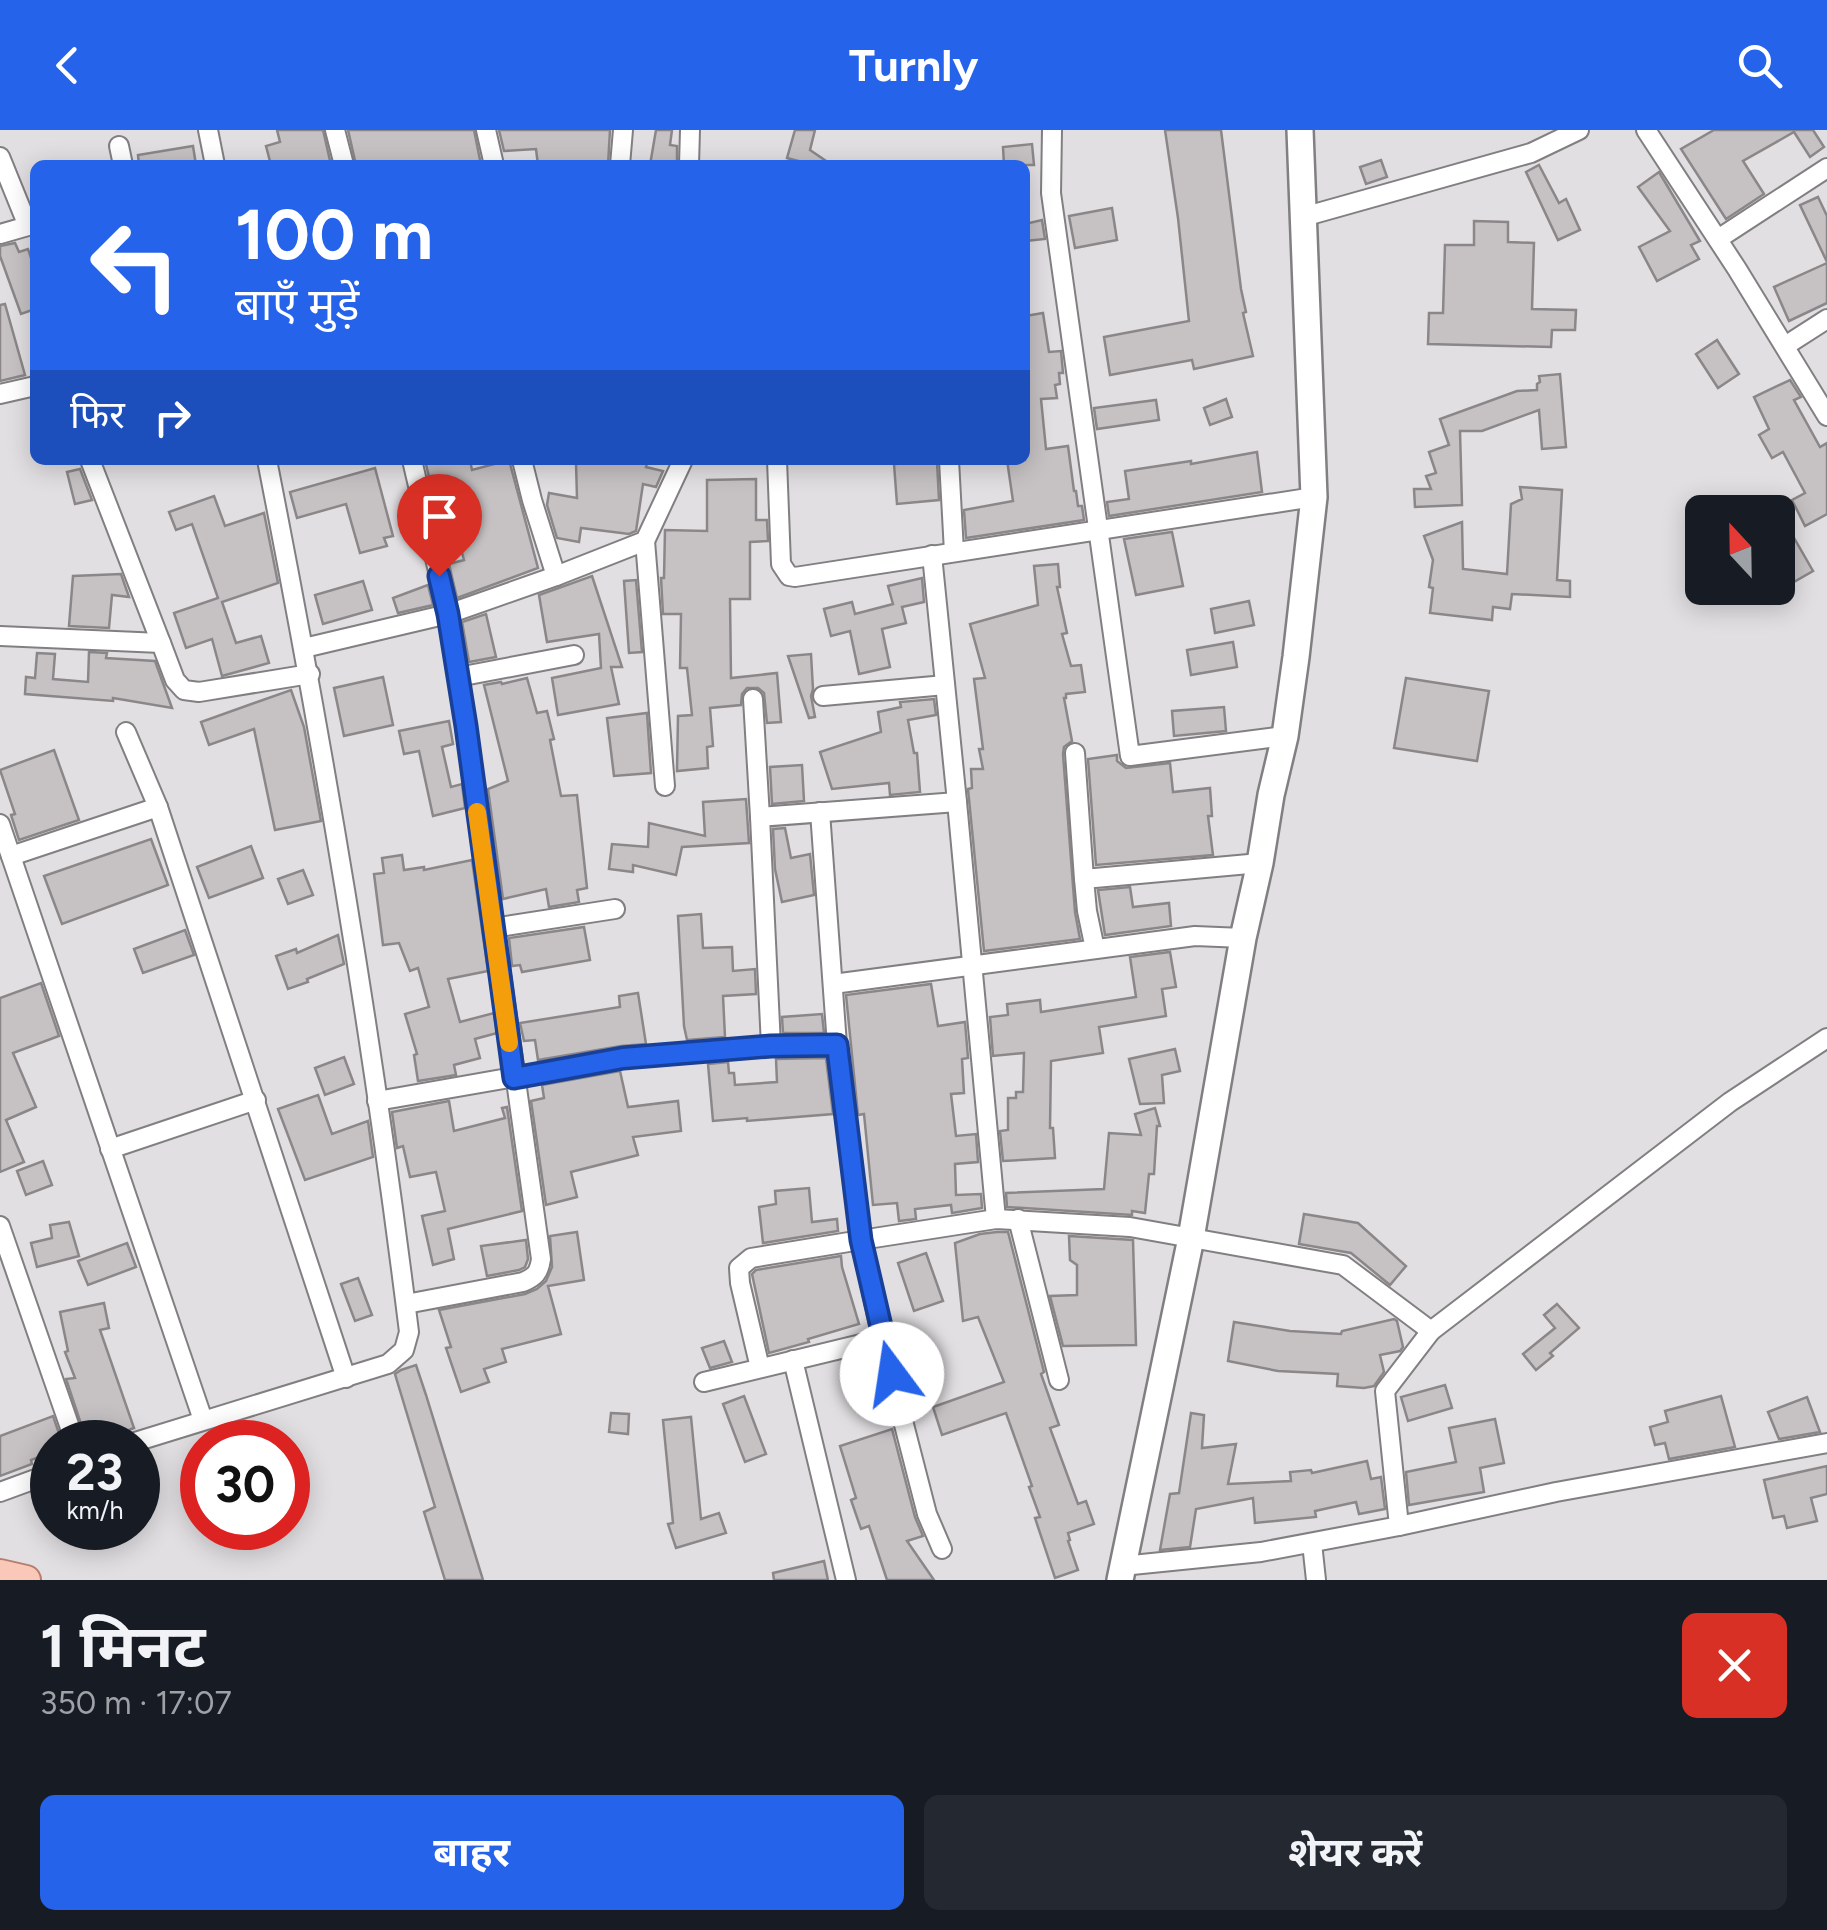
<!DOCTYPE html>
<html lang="hi">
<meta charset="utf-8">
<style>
body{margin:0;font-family:Figtree,"Noto Sans Devanagari",sans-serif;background:#242831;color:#f1f3f6;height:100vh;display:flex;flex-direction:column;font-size:38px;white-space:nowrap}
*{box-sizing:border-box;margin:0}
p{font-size:32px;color:#9ea1a6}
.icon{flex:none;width:55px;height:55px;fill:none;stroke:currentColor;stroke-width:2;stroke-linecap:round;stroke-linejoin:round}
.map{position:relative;height:1450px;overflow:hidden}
.side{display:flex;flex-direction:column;background:#171b24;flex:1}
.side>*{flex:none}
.top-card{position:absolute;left:30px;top:30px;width:1000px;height:305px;border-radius:15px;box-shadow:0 5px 25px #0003;background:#2563eb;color:#fff;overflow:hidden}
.needle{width:65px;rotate:338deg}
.controls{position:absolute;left:1685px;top:365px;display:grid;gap:20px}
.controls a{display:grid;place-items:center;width:110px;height:110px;border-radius:15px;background:#171b24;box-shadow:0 5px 25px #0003;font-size:50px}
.speed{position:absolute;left:30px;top:1290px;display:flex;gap:20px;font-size:50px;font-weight:700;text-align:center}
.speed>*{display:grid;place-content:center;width:130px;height:130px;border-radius:50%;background:#171b24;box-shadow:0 5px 25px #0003;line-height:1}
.speed small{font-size:25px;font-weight:400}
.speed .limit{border:15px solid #d22;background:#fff;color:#111}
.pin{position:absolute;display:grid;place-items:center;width:85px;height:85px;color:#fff;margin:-102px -42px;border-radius:50% 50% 50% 0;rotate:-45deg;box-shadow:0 0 10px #0007}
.pin .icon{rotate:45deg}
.me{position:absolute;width:110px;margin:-55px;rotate:346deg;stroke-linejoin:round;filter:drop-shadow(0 0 8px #0008)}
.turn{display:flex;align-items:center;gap:35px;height:210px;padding:0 40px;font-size:45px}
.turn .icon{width:130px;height:130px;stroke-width:2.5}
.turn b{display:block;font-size:70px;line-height:85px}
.then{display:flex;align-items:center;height:95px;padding:0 40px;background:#0003;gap:20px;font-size:38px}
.round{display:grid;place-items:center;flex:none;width:105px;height:105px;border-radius:15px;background:#242831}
.headline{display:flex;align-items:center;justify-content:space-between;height:170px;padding:0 40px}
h1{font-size:60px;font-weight:700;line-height:75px}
.button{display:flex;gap:20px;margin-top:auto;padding:20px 40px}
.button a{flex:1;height:115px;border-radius:15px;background:#2563eb;color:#fff;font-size:40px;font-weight:700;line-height:115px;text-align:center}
.button a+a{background:#242831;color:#f1f3f6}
header{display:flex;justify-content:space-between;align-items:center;height:130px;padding:0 40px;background:#2563eb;color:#fff;font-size:45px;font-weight:700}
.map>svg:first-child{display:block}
.building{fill:#c6c2c4;stroke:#8b8789;stroke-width:2.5}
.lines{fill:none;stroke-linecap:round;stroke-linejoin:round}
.minor-casing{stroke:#827f82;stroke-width:22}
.secondary-casing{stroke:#827f82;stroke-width:30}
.primary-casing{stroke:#b57e6d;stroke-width:32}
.minor{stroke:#fff;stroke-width:18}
.secondary{stroke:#fff;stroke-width:25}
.primary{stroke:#fac8b8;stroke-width:28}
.route-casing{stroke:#184099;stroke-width:25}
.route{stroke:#2563eb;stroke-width:18}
.slow{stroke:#f59e0b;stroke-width:18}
</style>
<header><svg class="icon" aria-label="back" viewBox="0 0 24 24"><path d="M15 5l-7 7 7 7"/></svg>Turnly<svg class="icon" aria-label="search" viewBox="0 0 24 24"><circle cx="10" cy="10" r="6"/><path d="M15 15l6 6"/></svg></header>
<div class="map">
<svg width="1827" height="1450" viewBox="0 0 1827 1450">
<rect width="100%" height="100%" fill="#e2dfe2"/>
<!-- building -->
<g class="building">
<polygon points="277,0 323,0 331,35 271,35 266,16 280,12"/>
<polygon points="348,0 474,0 481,35 356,35"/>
<polygon points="499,0 610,0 608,35 538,35 536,19 504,21"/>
<polygon points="656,0 672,0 670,15 677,16 677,35 650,35"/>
<polygon points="795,0 815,0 810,20 832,35 813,35 787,28"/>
<polygon points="1165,0 1221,0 1241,159 1246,182 1243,183 1253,226 1194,239 1192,230 1110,245 1104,207 1189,191 1178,88"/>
<polygon points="1714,0 1813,0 1824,17 1810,27 1794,2 1743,31 1764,64 1726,89 1681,19"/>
<polygon points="1032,14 1034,35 1004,35 1003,17"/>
<polygon points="193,16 196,35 139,35 138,25"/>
<polygon points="1381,30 1387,47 1366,54 1360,37"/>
<polygon points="1539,35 1559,73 1566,69 1580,100 1558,110 1526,42"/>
<polygon points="1659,42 1700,111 1691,115 1699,129 1657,151 1639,117 1670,101 1638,57"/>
<polygon points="1818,67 1827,86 1827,132 1800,75"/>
<polygon points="1112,78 1117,110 1075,118 1069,86"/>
<polygon points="1042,90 1045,109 1025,111 1025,94"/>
<polygon points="1474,91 1508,92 1508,112 1534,113 1532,179 1576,180 1575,200 1552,200 1551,217 1428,214 1429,183 1443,183 1445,115 1474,115"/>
<polygon points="15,113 19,122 28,119 35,140 35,179 21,184 0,126 0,116"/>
<polygon points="1827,133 1827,173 1789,191 1774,157"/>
<polygon points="5,174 25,245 0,251 0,175"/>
<polygon points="1043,183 1049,222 1061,221 1063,243 1059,243 1060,254 1055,255 1057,268 1041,269 1046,319 1068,316 1074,361 1076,361 1078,376 1082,376 1084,390 966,408 964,380 1013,371 1007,330 1025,330 1025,186"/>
<polygon points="1717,210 1739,244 1718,258 1696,224"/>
<polygon points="1560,244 1566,317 1542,319 1539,280 1482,301 1460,301 1462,375 1415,377 1414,359 1431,359 1426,346 1436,343 1429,322 1449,315 1440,289 1517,261 1537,260 1537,254 1540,252 1539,246"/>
<polygon points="1790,250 1801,267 1794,270 1820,317 1827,313 1827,384 1805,396 1792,370 1805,363 1783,322 1772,328 1759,305 1769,299 1754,267"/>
<polygon points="1226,269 1232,287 1210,295 1204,278"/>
<polygon points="1156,270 1159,290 1097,299 1094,278"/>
<polygon points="1257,322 1262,362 1109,386 1107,372 1129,369 1125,341 1191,331 1191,334"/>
<polygon points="425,330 470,330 472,340 509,330 538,438 457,468 449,434 464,430 449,374 436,377"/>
<polygon points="608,330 648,330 646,337 663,341 656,357 643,354 636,401 629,404 581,398 579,412 557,408 547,375 549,363 577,368 576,333"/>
<polygon points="937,332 939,370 897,374 894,334"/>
<polygon points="375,338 393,406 384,408 387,416 360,423 346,374 297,388 290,362"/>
<polygon points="80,339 92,370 75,374 67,342"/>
<polygon points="756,349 756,390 767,390 768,411 750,412 750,469 730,469 731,548 777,543 781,592 767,593 764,563 758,558 747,558 742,564 741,575 710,578 713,616 707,617 708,638 677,641 678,586 692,585 687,538 680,538 681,484 663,484 661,448 664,448 665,400 707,401 707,350"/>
<polygon points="1520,357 1562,360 1557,450 1570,451 1570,467 1512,464 1510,479 1493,477 1492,490 1430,483 1433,458 1429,457 1433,430 1424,406 1462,392 1463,439 1507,444 1511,374 1522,369"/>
<polygon points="214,366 225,396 264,383 278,453 222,472 236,513 261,506 269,533 222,546 212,509 186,518 174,483 218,468 192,394 176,400 169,382"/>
<polygon points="1778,380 1813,441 1792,453 1783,438 1778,442"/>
<polygon points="1172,402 1183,456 1136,465 1124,409"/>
<polygon points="1058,434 1060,457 1057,457 1067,503 1062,504 1071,536 1081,535 1085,562 1066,564 1066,568 1064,568 1072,611 1064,617 1063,624 1075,782 1080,809 984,821 968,659 972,658 971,639 983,639 979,619 983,619 974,549 985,548 970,494 1038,475 1034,436"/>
<polygon points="121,444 129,467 112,465 109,498 69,496 73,446"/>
<polygon points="592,446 622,537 611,537 619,574 558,585 552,548 601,538 599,504 547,512 539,465"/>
<polygon points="922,448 924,472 902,477 906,493 882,499 890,537 859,544 850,501 831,506 824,479 852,472 855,484 893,474 888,456"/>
<polygon points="636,450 642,522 629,523 624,451"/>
<polygon points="363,451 372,480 323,494 315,465"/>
<polygon points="428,455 433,475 398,483 393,468"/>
<polygon points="1249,471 1254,495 1215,503 1211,479"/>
<polygon points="486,484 496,527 469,532 462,492"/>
<polygon points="1233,512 1237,537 1191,545 1187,520"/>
<polygon points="89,522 107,523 106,528 155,531 172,578 113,568 113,571 25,564 26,547 35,548 37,523 55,524 53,549 88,552"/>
<polygon points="811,524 813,559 811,566 815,587 809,588 788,526"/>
<polygon points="383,547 393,595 344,606 334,558"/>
<polygon points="527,548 537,583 547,581 554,609 550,610 561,666 577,665 587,758 577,760 579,772 549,777 546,759 503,769 488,659 508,651 484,555 501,552 502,554"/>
<polygon points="1406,548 1489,561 1477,631 1394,618"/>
<polygon points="291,560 304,597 321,691 275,700 254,599 209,615 201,592"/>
<polygon points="934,569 936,585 908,590 914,623 917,623 920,662 890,665 889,653 832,659 820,622 881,602 878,582 901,577 900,572"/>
<polygon points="1224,577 1226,601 1174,606 1172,581"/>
<polygon points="647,583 651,643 614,646 607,588"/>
<polygon points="449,591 453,614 442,617 451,657 462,654 465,678 433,686 419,621 404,624 399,601"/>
<polygon points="54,620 79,690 19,710 11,685 15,684 0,640"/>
<polygon points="1117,625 1117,631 1126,638 1170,633 1173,662 1210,658 1212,686 1208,686 1213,725 1096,735 1088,629"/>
<polygon points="802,635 804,671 772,674 770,637"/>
<polygon points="746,669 749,713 682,717 676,745 633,735 633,742 609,739 612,714 648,717 649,693 705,706 703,672"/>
<polygon points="785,698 791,728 810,724 814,765 782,772 775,739 773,699"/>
<polygon points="151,709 168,755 62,794 44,746"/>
<polygon points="251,716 263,748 209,768 197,737"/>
<polygon points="402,725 404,740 424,737 424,740 472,730 488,841 448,849 460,892 494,883 497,903 475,909 480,928 454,935 456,945 418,951 414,925 417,924 405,884 429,877 418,838 410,841 399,813 383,815 374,744 384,743 382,728"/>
<polygon points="303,740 313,765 288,774 278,749"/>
<polygon points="1130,757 1133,777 1169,773 1171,796 1105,805 1098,760"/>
<polygon points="701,784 703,818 732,817 733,841 755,839 756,864 723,866 725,907 687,910 684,896 678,786"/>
<polygon points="584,797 590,830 522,842 520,835 512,836 509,808"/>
<polygon points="185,800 194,825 143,843 134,819"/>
<polygon points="338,805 344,834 307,849 308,852 288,859 276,826 296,819 297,823"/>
<polygon points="1170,822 1176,857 1162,859 1166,886 1099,897 1103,923 1051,931 1050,998 1053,998 1055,1028 1003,1031 1000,1001 1008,1000 1008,968 1016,968 1016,962 1023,962 1024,923 993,926 990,887 1008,885 1007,874 1040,870 1041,882 1136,867 1130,827"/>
<polygon points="41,853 59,906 13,923 36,977 6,990 24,1032 0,1042 0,868"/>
<polygon points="931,854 938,896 965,892 968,928 962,929 964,963 951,964 956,1006 976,1004 978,1032 955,1034 956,1065 981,1064 982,1078 952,1083 951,1075 915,1079 916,1089 899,1091 897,1073 873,1075 864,984 858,985 846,865"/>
<polygon points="638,863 646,914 621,916 538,930 535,910 524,911 520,893 620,877 619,866"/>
<polygon points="822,884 824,903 783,903 782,887"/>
<polygon points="1175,919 1180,941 1162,945 1164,973 1140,974 1129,929"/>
<polygon points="344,927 354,954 325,965 315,938"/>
<polygon points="826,928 833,984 747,991 747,988 713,991 708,934 728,932 729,943 734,943 735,955 777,952 776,929"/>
<polygon points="620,941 628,977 678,971 681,1001 633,1007 638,1025 571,1042 577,1067 546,1075 531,971 544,968 542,955"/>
<polygon points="318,965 332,1004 368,991 373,1027 305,1050 278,979"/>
<polygon points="449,971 454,1001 505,988 502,978 507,977 522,1081 448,1099 454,1129 433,1135 422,1086 445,1081 436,1042 410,1047 403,1016 397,1018 392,982"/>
<polygon points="1155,978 1160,996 1157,996 1154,1044 1149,1044 1145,1083 1132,1081 1132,1085 1007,1077 1006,1063 1104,1059 1109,1003 1141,1005 1135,984"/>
<polygon points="43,1031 52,1055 26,1065 17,1041"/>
<polygon points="809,1058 812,1092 837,1089 838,1101 763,1113 759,1077 776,1074 775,1061"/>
<polygon points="1304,1084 1358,1093 1406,1136 1390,1155 1351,1123 1299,1114"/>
<polygon points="69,1092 79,1126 37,1137 31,1113 52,1108 50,1095"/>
<polygon points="577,1102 584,1150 548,1156 561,1204 502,1219 506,1232 484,1239 489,1252 461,1262 446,1218 451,1217 439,1180 525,1164 537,1159 546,1151 552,1137 550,1106"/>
<polygon points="997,1102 1008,1102 1044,1242 1041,1244 1059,1295 1050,1298 1078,1374 1086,1371 1094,1394 1068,1403 1070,1410 1068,1411 1078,1440 1055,1448 1035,1388 1040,1387 1029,1357 1032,1356 1006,1283 942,1305 933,1277 1004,1252 978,1187 963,1191 955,1113 980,1104"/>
<polygon points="1069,1106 1133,1110 1136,1215 1063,1216 1050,1166 1077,1165 1077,1135 1070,1130"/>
<polygon points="526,1110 528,1129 525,1137 519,1140 487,1146 481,1116"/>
<polygon points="127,1113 136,1137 88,1155 78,1131"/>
<polygon points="926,1123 943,1171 914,1181 898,1133"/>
<polygon points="841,1126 842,1137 859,1194 808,1209 809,1212 769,1223 752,1144 756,1140"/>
<polygon points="358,1148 372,1185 355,1191 341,1154"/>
<polygon points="104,1173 109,1198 100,1200 134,1298 98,1312 87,1312 66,1249 75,1248 65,1222 68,1221 60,1182"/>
<polygon points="1557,1174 1579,1198 1550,1223 1553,1226 1536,1240 1523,1224 1555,1198 1544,1185"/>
<polygon points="1394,1189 1397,1191 1403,1217 1400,1221 1380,1225 1384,1242 1374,1256 1364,1258 1337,1256 1338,1244 1278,1241 1228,1231 1234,1192 1290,1201 1341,1204 1342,1201"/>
<polygon points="724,1211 732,1232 710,1238 702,1218"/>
<polygon points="416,1235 426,1265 483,1450 445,1450 424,1382 435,1377 395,1244 401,1240"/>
<polygon points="1445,1255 1452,1278 1408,1291 1401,1267"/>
<polygon points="744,1266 766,1324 745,1332 723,1274"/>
<polygon points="1721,1266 1735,1317 1669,1329 1665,1313 1655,1315 1650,1297 1668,1292 1665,1281"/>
<polygon points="1807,1267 1820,1302 1779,1309 1768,1282"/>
<polygon points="611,1283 629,1284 628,1304 609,1302"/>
<polygon points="1191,1283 1204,1285 1202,1318 1236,1314 1228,1354 1291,1351 1290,1342 1311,1340 1312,1343 1367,1331 1371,1349 1381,1347 1385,1379 1359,1384 1356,1372 1315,1381 1316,1387 1255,1393 1253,1368 1196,1379 1190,1417 1160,1420 1170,1364 1179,1363"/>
<polygon points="53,1286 62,1312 52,1312 52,1322 31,1330 32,1334 0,1346 0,1306"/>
<polygon points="691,1287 701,1389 719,1383 726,1403 676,1418 668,1394 673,1393 663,1290"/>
<polygon points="1495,1289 1504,1333 1480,1338 1484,1362 1409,1375 1406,1342 1456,1332 1449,1298"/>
<polygon points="892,1299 915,1387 923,1406 907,1411 934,1450 887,1450 869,1396 861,1399 851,1370 856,1368 840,1316"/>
<polygon points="1827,1336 1827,1364 1811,1368 1817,1391 1787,1398 1784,1386 1773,1388 1764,1350"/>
<polygon points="824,1431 828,1450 774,1450 773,1443"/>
</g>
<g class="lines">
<defs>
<g id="minor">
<polyline points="208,0 215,35"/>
<polyline points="335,0 344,35"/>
<polyline points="486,0 494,35"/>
<polyline points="1052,0 1051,63 1130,626 1285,606"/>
<polyline points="1646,0 1737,139 1827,286"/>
<polyline points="119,16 123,35"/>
<polyline points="0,27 28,96 0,104"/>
<polyline points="620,35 623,0"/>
<polyline points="689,35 690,0"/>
<polyline points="1303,87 1531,23 1579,0"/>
<polyline points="1718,109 1827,38"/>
<polyline points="1785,216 1827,189"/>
<polyline points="0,264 35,256"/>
<polyline points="90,330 161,513"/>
<polyline points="522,330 532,370 556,446"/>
<polyline points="777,330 781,434 789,446 795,447 1314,367"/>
<polyline points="949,330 954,422"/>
<polyline points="645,411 665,656"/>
<polyline points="0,506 161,513 175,550 184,560 199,562 310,544"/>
<polyline points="304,518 448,484 556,446 645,411 683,330"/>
<polyline points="458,547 574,525"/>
<polyline points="823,566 945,555"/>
<polyline points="753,569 760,687"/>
<polyline points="126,602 158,677 346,1248"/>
<polyline points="1075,623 1084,749"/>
<polyline points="957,672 996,1089"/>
<polyline points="820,682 837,915"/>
<polyline points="0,694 203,1290"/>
<polyline points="11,726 158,677"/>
<polyline points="493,798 615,779"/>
<polyline points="1095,819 1087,781 1084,749 1260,733"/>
<polyline points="833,854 1195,806 1243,808"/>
<polyline points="771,916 760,687 957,672 932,425"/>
<polyline points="377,971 623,928 771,916 837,915 861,1110 996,1089 1130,1097 1343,1135 1431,1201 1730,972 1827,908"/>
<polyline points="110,1019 256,970"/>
<polyline points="1018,1089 1059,1250"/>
<polyline points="0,1096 75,1312"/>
<path d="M406,1174L523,1152C535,1147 539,1143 541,1129L466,595L448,484L412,330"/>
<polyline points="882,1209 927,1384 942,1419"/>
<polyline points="793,1230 846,1450"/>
<polyline points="704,1252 882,1209 861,1110 751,1128 739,1138 740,1153 760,1238"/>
<path d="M135,1312L388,1234L404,1220L409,1202C373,910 324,619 267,330"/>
<polyline points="0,1362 52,1343"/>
<polyline points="1399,1396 1556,1362 1827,1313"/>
<polyline points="1312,1413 1316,1450"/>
<polyline points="1122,1436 1261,1422 1399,1396 1385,1261 1431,1201"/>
</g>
<polyline id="secondary" points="1120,1450 1191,1108 1243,808 1260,733 1271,665 1285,606 1296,527 1314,367 1300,0"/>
<polyline id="primary" points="0,1444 26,1450"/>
</defs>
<!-- minor casing -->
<use href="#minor" class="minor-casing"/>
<!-- secondary casing -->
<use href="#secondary" class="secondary-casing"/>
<!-- primary casing -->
<use href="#primary" class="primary-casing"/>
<!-- minor -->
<use href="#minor" class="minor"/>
<!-- secondary -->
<use href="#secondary" class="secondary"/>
<!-- primary -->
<use href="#primary" class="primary"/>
</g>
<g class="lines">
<defs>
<polyline id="route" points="439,446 448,484 466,596 514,948 623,928 771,916 837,915 861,1110 892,1244"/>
</defs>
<!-- route casing -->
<use href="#route" class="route-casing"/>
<!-- route -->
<use href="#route" class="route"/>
<!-- slow -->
<polyline class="slow" points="477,682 509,913"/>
</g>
</svg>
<div class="controls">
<a><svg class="needle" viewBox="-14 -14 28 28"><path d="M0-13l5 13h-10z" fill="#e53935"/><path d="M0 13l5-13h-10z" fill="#9ea1a6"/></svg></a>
</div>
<div class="speed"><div>23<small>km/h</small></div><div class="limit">30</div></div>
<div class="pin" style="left:439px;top:446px;background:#d93025"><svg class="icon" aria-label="arrive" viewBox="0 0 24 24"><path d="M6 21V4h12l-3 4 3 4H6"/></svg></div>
<svg class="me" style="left:892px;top:1244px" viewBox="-20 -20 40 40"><circle r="19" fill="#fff"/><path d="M0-13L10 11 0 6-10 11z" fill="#2563eb"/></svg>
<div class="top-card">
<div class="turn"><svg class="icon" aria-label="left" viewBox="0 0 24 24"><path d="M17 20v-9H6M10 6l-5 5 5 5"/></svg><div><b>100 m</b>बाएँ मुड़ें</div></div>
<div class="then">फिर<svg class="icon" aria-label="right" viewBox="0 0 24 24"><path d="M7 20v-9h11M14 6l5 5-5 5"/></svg></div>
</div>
</div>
<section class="side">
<div class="headline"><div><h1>1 मिनट</h1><p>350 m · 17:07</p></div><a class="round" style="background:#d93025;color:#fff"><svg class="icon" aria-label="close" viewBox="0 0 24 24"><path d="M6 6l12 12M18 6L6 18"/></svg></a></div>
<div class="button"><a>बाहर</a><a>शेयर करें</a></div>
</section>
